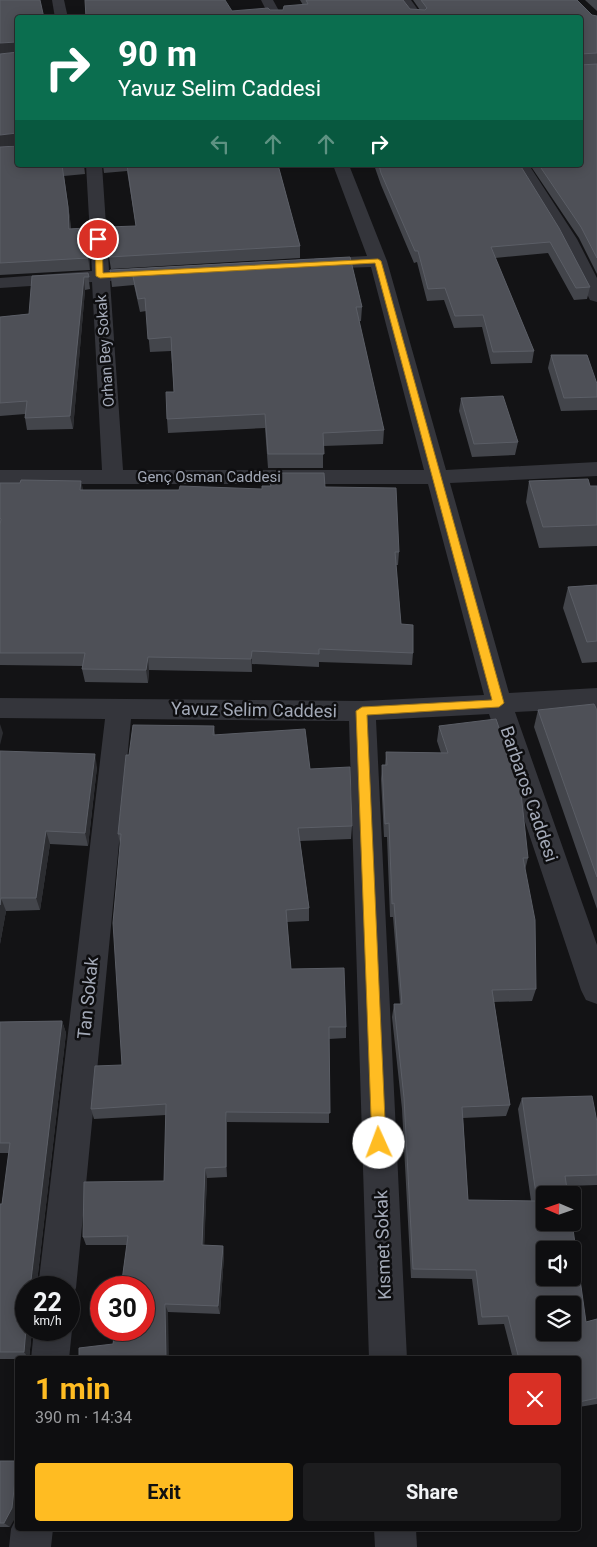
<!DOCTYPE html>
<meta charset="utf-8">
<style>
body{margin:0;font-family:Roboto,sans-serif;background:#1c1c1e;color:#f1f3f6;height:100vh;display:flex;flex-direction:column;font-size:19px;white-space:nowrap}
*{box-sizing:border-box;margin:0}
p{font-size:16px;color:#9b9c9f}
.icon{flex:none;width:28px;height:28px;fill:none;stroke:currentColor;stroke-width:2;stroke-linecap:round;stroke-linejoin:round}
.map{position:relative;flex:1;overflow:hidden}
.side{position:absolute;left:15px;top:1356px;width:566px;height:175px;display:flex;flex-direction:column;background:#0e0e10;border-radius:5px;box-shadow:0 2px 12px #0003,0 0 0 1px #2e2e30}
.side>*{flex:none}
.top-card{position:absolute;left:15px;top:15px;width:568px;height:152px;border-radius:5px;box-shadow:0 2px 12px #0003,0 0 0 1px #2e2e30;background:#0b6e4f;color:#fff;overflow:hidden}
.needle{width:32px;rotate:272deg}
.tools{position:absolute;left:536px;top:1186px;display:grid;gap:10px}
.tools a{display:grid;place-items:center;width:45px;height:45px;border-radius:5px;background:#0e0e10;box-shadow:0 2px 12px #0003,0 0 0 1px #2e2e30;font-size:25px}
.speed{position:absolute;left:15px;top:1276px;display:flex;gap:10px;font-size:25px;font-weight:700;text-align:center}
.speed>*{display:grid;place-content:center;width:65px;height:65px;border-radius:50%;background:#0e0e10;box-shadow:0 2px 12px #0003,0 0 0 1px #2e2e30;line-height:1}
.speed small{font-size:12px;font-weight:400}
.speed .limit{border:8px solid #d22;background:#fff;color:#111}
.pin{position:absolute;display:grid;place-items:center;width:42px;height:42px;color:#fff;margin:-21px;border:2px solid #fff;border-radius:50%;box-shadow:0 1px 5px #0007}
.me{position:absolute;width:55px;margin:-28px;rotate:358deg;stroke-linejoin:round;filter:drop-shadow(0 0 4px #0008)}
.turn{display:flex;align-items:center;gap:18px;height:105px;padding:0 20px;font-size:22px}
.turn .icon{width:65px;height:65px;stroke-width:2.5}
.turn b{display:block;font-size:35px;line-height:42px}
.lanes{display:flex;align-items:center;height:48px;padding:0 20px;background:#0003;justify-content:center;gap:25px;direction:ltr}
.lanes .off{opacity:.35}
.round{display:grid;place-items:center;flex:none;width:52px;height:52px;border-radius:5px;background:#1c1c1e}
.headline{display:flex;align-items:center;justify-content:space-between;height:85px;padding:0 20px}
h1{font-size:30px;font-weight:700;line-height:38px;color:#ffbc22}
.button{display:flex;gap:10px;margin-top:auto;padding:10px 20px}
.button a{flex:1;height:58px;border-radius:5px;background:#ffbc22;color:#111;font-size:20px;font-weight:700;line-height:58px;text-align:center}
.button a+a{background:#1c1c1e;color:#f1f3f6}
.map>svg:first-child{display:block}
.lines{fill:none;stroke-linecap:round;stroke-linejoin:round}
.minor{fill:#34353b;fill-rule:evenodd}
.wall{fill:#43454b}
.shaded-wall{fill:#2c2d31}
.building{fill:#4e5057;stroke:#5b5e66;fill-rule:evenodd}
.route{fill:#ffbc22;stroke:#a67a16}
.labels{text-anchor:middle;stroke-width:5;stroke-linejoin:round;paint-order:stroke}
.far-street-label{font-size:15px;fill:#a3a9b7;stroke:#0e0e10}
.street-label{font-size:18px;fill:#a3a9b7;stroke:#0e0e10}
</style>
<div class="map">
<svg width="597" height="1547" viewBox="0 0 597 1547">
<rect width="100%" height="100%" fill="#131315"/>
<g class="lines">
<!-- minor -->
<g class="minor">
<polygon points="52,0 64,0 68,18 55,18"/>
<polygon points="261,0 273,0 283,18 270,18"/>
<polygon points="398,0 411,0 424,18 411,18"/>
<polygon points="86,165 102,165 109,270 148,268 154,269 157,273 154,277 110,281 123,470 424,470 371,267 313,269 307,268 304,264 307,260 313,259 367,256 333,165 349,165 387,261 446,470 597,462 597,476 450,483 509,693 597,688 597,708 515,712 597,945 597,1004 586,1000 581,990 489,714 376,720 407,1359 369,1359 349,721 131,719 76,1288 69,1302 69,1288 38,1288 105,719 0,718 0,698 362,701 484,695 428,484 0,484 0,470 102,470 92,282 0,288 0,278 92,271"/>
<polygon points="513,165 529,165 577,239 597,278 597,302 590,300 588,296 559,239"/>
<polygon points="69,1322 72,1330 69,1359 31,1359 34,1330 69,1330"/>
<polygon points="18,1514 18,1529 53,1529 51,1547 9,1547 11,1529"/>
<polygon points="374,1529 416,1529 417,1547 375,1547"/>
</g>
</g>
<!-- wall -->
<g class="wall">
<polygon points="40,0 18,165 84,165 85,174 64,176 70,219 71,229 87,228 88,240 90,270 0,275 0,147 17,146"/>
<polygon points="300,0 403,0 410,9 420,10 413,0 577,0 592,15 597,16 597,274 579,238 530,165 580,165 580,18 86,18 232,11 283,10 303,5"/>
<polygon points="585,0 597,0 597,11"/>
<polygon points="103,165 278,165 300,246 300,258 111,269 109,257 136,226 127,171 104,173"/>
<polygon points="374,165 520,165 590,287 587,299 574,300 548,253 495,258 534,351 532,363 491,364 482,327 454,328 444,300 427,301 417,262 414,263 381,185"/>
<polygon points="350,257 362,307 361,321 359,321 384,430 383,444 323,446 323,468 268,468 265,428 168,433 167,419 174,392 171,351 150,352 146,311 140,312 134,285 112,287 110,270"/>
<polygon points="88,273 90,289 85,290 73,429 27,430 25,418 25,414 0,416 0,317 29,314"/>
<polygon points="551,355 597,384 597,410 561,411 548,368"/>
<polygon points="461,398 518,442 515,455 472,457 459,411"/>
<polygon points="270,473 325,487 399,552 398,565 396,565 401,624 413,653 412,665 319,662 319,667 252,664 252,672 149,670 148,683 85,682 82,669 83,666 0,665 0,483 83,490 179,490 262,489 270,486"/>
<polygon points="529,481 590,486 597,486 597,546 539,548 526,502"/>
<polygon points="597,585 597,662 582,663 563,608 568,587"/>
<polygon points="538,710 597,710 597,909 534,727"/>
<polygon points="214,726 215,735 310,769 352,826 351,839 300,841 309,908 309,921 287,922 291,969 346,1027 346,1038 329,1039 329,1123 227,1122 227,1177 207,1178 204,1245 223,1246 224,1255 220,1314 168,1312 113,1344 127,1245 86,1245 83,1237 164,1181 166,1115 94,1119 91,1109 122,1065 120,844 118,834 129,755"/>
<polygon points="439,726 528,858 525,870 536,989 532,1001 494,1002 510,1105 506,1116 463,1118 468,1200 531,1201 518,1109 522,1098 597,1122 597,1185 566,1186 586,1322 597,1319 597,1404 579,1407 579,1359 513,1359 504,1324 478,1325 472,1279 411,1278 402,1109 392,1017 394,1004 400,1004 393,917 390,917 387,837 384,837 381,779 382,765 385,765 386,752 441,753 437,741"/>
<polygon points="0,751 97,767 88,846 50,844 40,910 6,911 0,944"/>
<polygon points="62,1021 66,1033 37,1282 26,1330 32,1330 29,1359 0,1359 0,1204 2,1204 9,1153 0,1153 0,1022"/>
<polygon points="0,1461 10,1527 0,1527"/>
</g>
<!-- shaded-wall -->
<g class="shaded-wall">
<polygon points="17,42 18,53 0,54 0,43"/>
<polygon points="17,133 18,145 0,147 0,135"/>
<polygon points="68,207 70,219 71,241 69,229"/>
<polygon points="87,228 88,240 90,270 88,258"/>
<polygon points="84,277 85,290 73,429 70,416"/>
<polygon points="81,481 84,493 80,490"/>
<polygon points="252,651 252,672 251,659"/>
<polygon points="148,657 149,670 148,683 146,670"/>
<polygon points="0,724 3,733 0,745"/>
<polygon points="95,754 97,767 88,846 85,833"/>
<polygon points="46,831 50,844 40,910 36,898"/>
<polygon points="1,898 6,911 0,944 0,905"/>
<polygon points="62,1021 66,1033 37,1282 40,1288 36,1288 31,1280"/>
<polygon points="226,1112 227,1122 227,1177 226,1167"/>
<polygon points="205,1168 207,1178 204,1254 202,1245"/>
<polygon points="223,1246 224,1255 220,1314 218,1306"/>
<polygon points="165,1304 168,1312 169,1359 166,1359"/>
<polygon points="26,1330 32,1330 29,1359 24,1352"/>
<polygon points="17,1461 18,1513 10,1527 4,1523"/>
</g>
<!-- building -->
<g class="building">
<polygon points="0,0 40,0 44,18 18,18 18,47 17,42 0,43"/>
<polygon points="85,0 225,0 232,11 268,8 270,10 283,10 284,6 308,4 306,0 403,0 410,9 425,10 427,8 421,0 577,0 592,15 597,16 597,53 580,54 580,65 597,64 597,258 581,227 539,165 580,165 580,18 86,18"/>
<polygon points="18,52 18,165 62,165 68,207 69,229 87,228 88,258 0,263 0,147 17,146 17,133 0,135 0,54"/>
<polygon points="127,165 278,165 300,246 109,257 107,227 136,226"/>
<polygon points="379,165 520,165 559,228 590,287 576,288 550,242 491,247 534,351 493,352 483,315 455,316 445,288 428,289 418,251 415,251 381,173"/>
<polygon points="350,257 362,307 356,307 384,430 323,433 324,454 268,454 265,414 167,419 166,392 174,392 171,337 148,339 145,298 138,299 132,272 111,274 110,270"/>
<polygon points="88,273 89,277 84,277 70,416 25,418 27,401 0,403 0,317 29,314 32,276"/>
<polygon points="551,355 587,355 597,384 597,397 564,398"/>
<polygon points="503,396 518,442 474,444 461,398"/>
<polygon points="270,473 324,473 325,487 396,488 399,552 395,552 401,624 413,625 413,653 319,649 319,654 252,651 251,659 148,657 146,670 82,669 85,653 0,653 0,525 1,519 0,518 0,483 20,483 21,480 81,481 80,490 179,490 180,486 262,489 262,486 271,486"/>
<polygon points="588,479 590,486 597,486 597,525 543,527 529,481"/>
<polygon points="597,585 597,641 587,642 568,587"/>
<polygon points="594,704 597,710 597,877 538,710"/>
<path d="M496,719L521,793L528,858H523L535,920L536,989L492,990L510,1105L462,1107L468,1200L537,1201L522,1098L592,1096L597,1122V1175L565,1176L568,1195H545V1222H572L586,1322L597,1319V1398L579,1402V1359H519L508,1316L482,1317L476,1270L413,1269L404,1098L394,1004H402L394,903L392,904L389,823L385,824L382,765H387L386,752L448,753L439,726ZM545,1250H572V1278H545ZM545,1305H572V1332H545Z"/>
<polygon points="133,725 214,726 213,735 305,729 310,769 350,767 352,826 298,828 309,908 286,910 291,969 344,968 346,1027 329,1027 330,1113 226,1112 226,1167 205,1168 202,1245 223,1246 218,1306 165,1304 166,1359 79,1359 79,1348 113,1344 115,1330 144,1330 144,1288 121,1288 128,1236 83,1237 84,1182 164,1181 166,1104 91,1109 95,1066 122,1065 113,923 121,834 118,834 126,755 129,755"/>
<polygon points="0,751 95,754 85,833 46,831 36,898 1,898 0,905"/>
<polygon points="62,1021 31,1280 36,1282 36,1288 26,1288 26,1329 24,1352 0,1352 0,1204 2,1204 10,1143 0,1143 0,1022"/>
<polygon points="0,1461 17,1461 12,1508 4,1523 0,1523"/>
</g>
<!-- route -->
<polygon class="route" points="95,237 102,239 103,273 378,259 381,261 504,703 499,707 367,715 386,1143 384,1148 379,1150 374,1148 372,1143 356,711 362,707 492,700 375,263 100,278 96,276"/>
<g class="labels">
<!-- far-street labels -->
<g class="far-street-label">
<text transform="translate(105 351) rotate(-94)" y="5">Orhan Bey Sokak</text>
<text x="209" y="482">Genç Osman Caddesi</text>
</g>
<!-- street labels -->
<g class="street-label">
<text transform="translate(254 710) rotate(1)" y="6">Yavuz Selim Caddesi</text>
<text transform="translate(529 794) rotate(71)" y="6">Barbaros Caddesi</text>
<text transform="translate(88 998) rotate(-84)" y="6">Tan Sokak</text>
<text transform="translate(383 1245) rotate(-92)" y="6">Kısmet Sokak</text>
</g>
</g>
</svg>
<div class="tools">
<a><svg class="needle" viewBox="-14 -14 28 28"><path d="M0-13l5 13h-10z" fill="#e53935"/><path d="M0 13l5-13h-10z" fill="#9b9c9f"/></svg></a>
<a><svg class="icon" aria-label="sound" viewBox="0 0 24 24"><path d="M4 9h4l5-4v14l-5-4H4zM17 9q2 3 0 6"/></svg></a>
<a><svg class="icon" aria-label="layers" viewBox="0 0 24 24"><path d="M12 4l9 5-9 5-9-5zM3 14l9 5 9-5"/></svg></a>
</div>
<div class="speed"><div>22<small>km/h</small></div><div class="limit">30</div></div>
<div class="pin" style="left:98px;top:239px;background:#d93025"><svg class="icon" aria-label="arrive" viewBox="0 0 24 24"><path d="M6 21V4h12l-3 4 3 4H6"/></svg></div>
<svg class="me" style="left:379px;top:1143px" viewBox="-20 -20 40 40"><circle r="19" fill="#fff"/><path d="M0-13L10 11 0 6-10 11z" fill="#ffbc22"/></svg>
<div class="top-card">
<div class="turn"><svg class="icon" aria-label="right" viewBox="0 0 24 24"><path d="M7 20v-9h11M14 6l5 5-5 5"/></svg><div><b>90 m</b>Yavuz Selim Caddesi</div></div>
<div class="lanes"><svg class="icon off" aria-label="left" viewBox="0 0 24 24"><path d="M17 20v-9H6M10 6l-5 5 5 5"/></svg><svg class="icon off" aria-label="ahead" viewBox="0 0 24 24"><path d="M12 20V5M6 11l6-6 6 6"/></svg><svg class="icon off" aria-label="ahead" viewBox="0 0 24 24"><path d="M12 20V5M6 11l6-6 6 6"/></svg><svg class="icon" aria-label="right" viewBox="0 0 24 24"><path d="M7 20v-9h11M14 6l5 5-5 5"/></svg></div>
</div>
<section class="side">
<div class="headline"><div><h1>1 min</h1><p>390 m · 14:34</p></div><a class="round" style="background:#d93025;color:#fff"><svg class="icon" aria-label="close" viewBox="0 0 24 24"><path d="M6 6l12 12M18 6L6 18"/></svg></a></div>
<div class="button"><a>Exit</a><a>Share</a></div>
</section>
</div>
